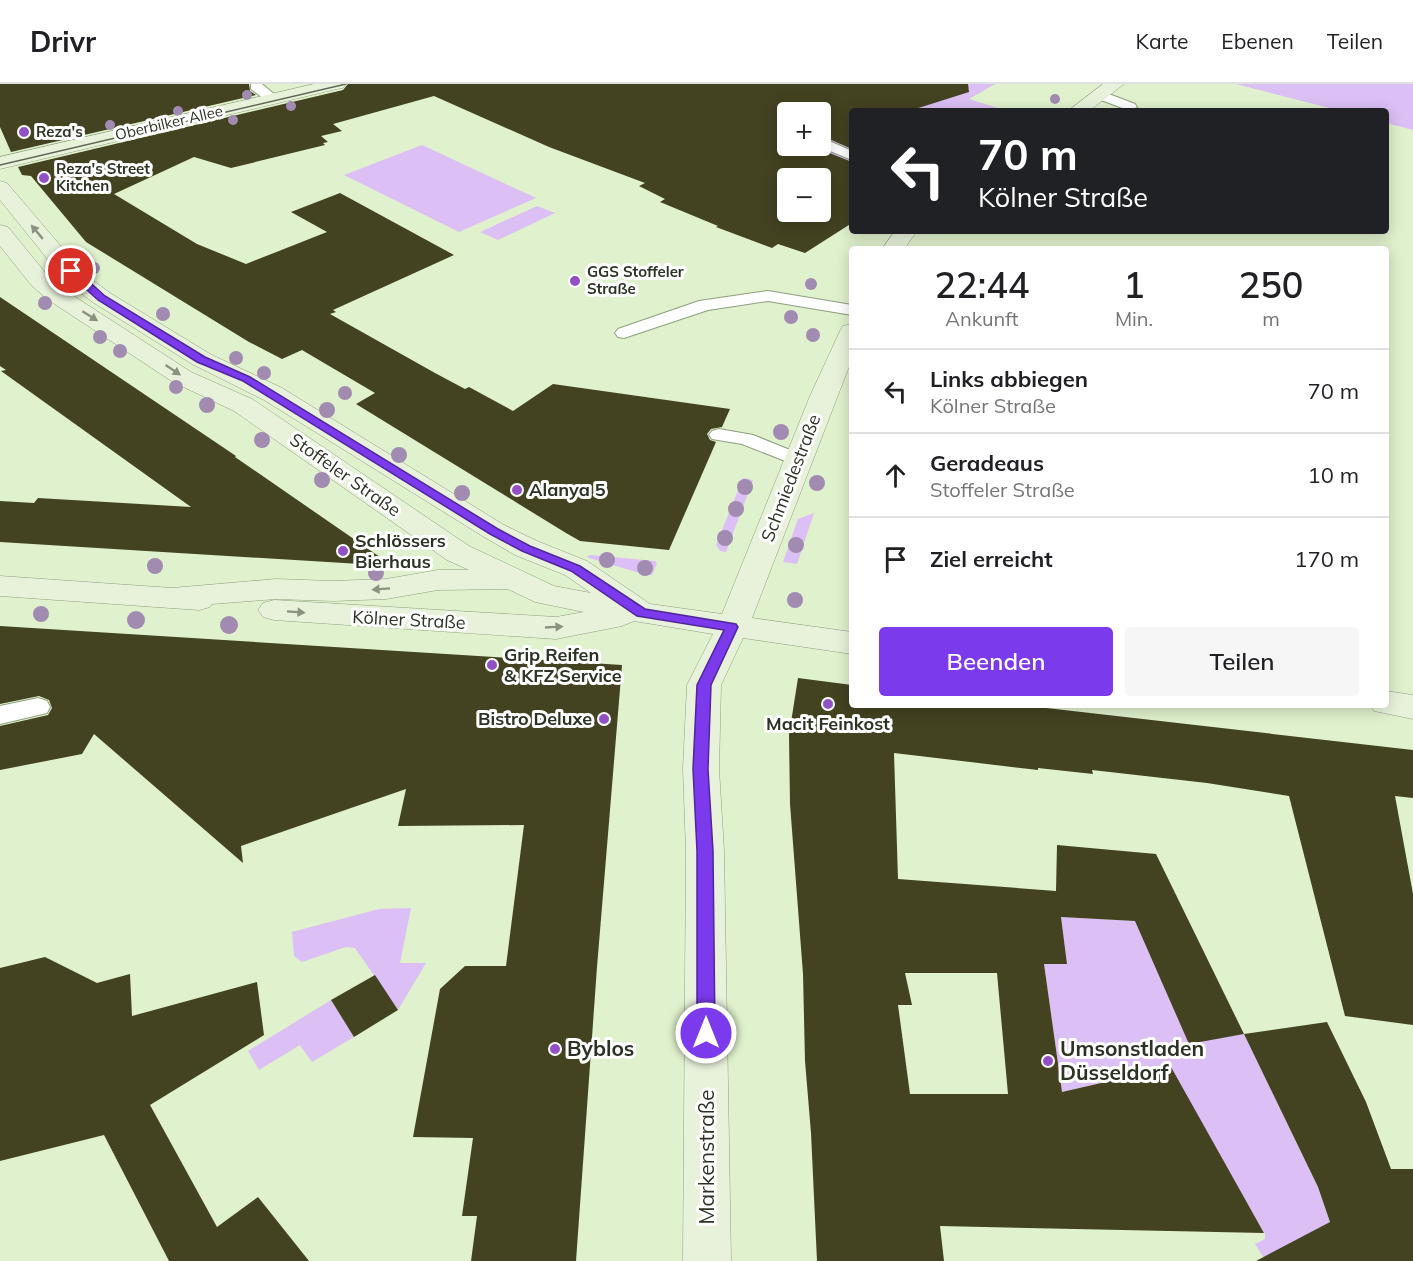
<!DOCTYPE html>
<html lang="de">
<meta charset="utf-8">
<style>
body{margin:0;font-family:Mulish,sans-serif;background:#f6f6f6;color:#202124;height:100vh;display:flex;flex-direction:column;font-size:22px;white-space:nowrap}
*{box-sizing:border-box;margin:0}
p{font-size:20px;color:#757577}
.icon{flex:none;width:33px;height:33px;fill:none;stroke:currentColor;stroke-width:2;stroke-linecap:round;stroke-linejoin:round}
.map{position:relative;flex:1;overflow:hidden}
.details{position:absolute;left:849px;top:162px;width:540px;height:462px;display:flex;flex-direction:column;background:#fff;border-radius:6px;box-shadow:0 3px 15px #0003}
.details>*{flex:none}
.top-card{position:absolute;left:849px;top:24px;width:540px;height:126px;border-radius:6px;box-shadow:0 3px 15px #0003;background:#202124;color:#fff;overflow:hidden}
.fabs{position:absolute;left:777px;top:18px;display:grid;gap:12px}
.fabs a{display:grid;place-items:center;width:54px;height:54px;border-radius:6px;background:#fff;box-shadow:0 3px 15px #0003;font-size:30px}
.pin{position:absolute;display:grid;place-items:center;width:51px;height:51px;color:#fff;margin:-26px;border:3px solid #fff;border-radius:50%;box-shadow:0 2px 6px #0007}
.me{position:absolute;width:66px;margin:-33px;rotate:0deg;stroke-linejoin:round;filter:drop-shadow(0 0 4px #0008)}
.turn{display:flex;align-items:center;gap:21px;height:126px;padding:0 30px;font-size:27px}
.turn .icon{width:78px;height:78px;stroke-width:2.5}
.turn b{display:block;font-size:42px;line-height:51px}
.eta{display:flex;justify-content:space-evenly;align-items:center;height:102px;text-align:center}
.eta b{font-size:36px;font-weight:600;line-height:42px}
.primary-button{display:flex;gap:12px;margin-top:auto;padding:12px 30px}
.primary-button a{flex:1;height:69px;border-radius:6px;background:#7c3aed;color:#fff;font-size:24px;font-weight:600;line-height:69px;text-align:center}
.primary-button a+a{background:#f6f6f6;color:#202124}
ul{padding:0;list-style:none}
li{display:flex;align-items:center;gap:18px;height:84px;padding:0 30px;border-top:2px solid #e0e0e0}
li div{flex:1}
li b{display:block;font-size:22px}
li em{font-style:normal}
header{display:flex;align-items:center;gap:36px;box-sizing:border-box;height:84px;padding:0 30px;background:#fff;border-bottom:2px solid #e0e0e0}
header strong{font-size:28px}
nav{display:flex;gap:33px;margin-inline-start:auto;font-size:21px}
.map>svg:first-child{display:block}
.green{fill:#dbbff5}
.building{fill:#434221;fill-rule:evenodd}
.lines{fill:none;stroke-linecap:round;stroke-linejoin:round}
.lane-casing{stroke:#8f9f7d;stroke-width:2}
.secondary-casing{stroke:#8f9f7d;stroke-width:1}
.lane{fill:#fff;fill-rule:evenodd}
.secondary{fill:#e8f2db;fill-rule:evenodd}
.tram{stroke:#5f6854;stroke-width:1.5}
.tree{fill:#a28bb0}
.oneway{fill:#8a9280}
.route{fill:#7c3aed;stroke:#51269a;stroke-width:1.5}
.poi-dot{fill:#9350c5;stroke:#fff;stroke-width:2}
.labels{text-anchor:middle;stroke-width:6;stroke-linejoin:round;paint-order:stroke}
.far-street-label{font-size:15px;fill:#2c3325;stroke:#fff}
.far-poi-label{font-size:15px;font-weight:bold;fill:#2c3325;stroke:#fff;text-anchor:start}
.street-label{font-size:18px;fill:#2c3325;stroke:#fff}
.poi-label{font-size:18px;font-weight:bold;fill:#2c3325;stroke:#fff;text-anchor:start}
.near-poi-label{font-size:21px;font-weight:bold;fill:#2c3325;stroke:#fff;text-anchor:start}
.near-street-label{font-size:21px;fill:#2c3325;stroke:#fff}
</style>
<header>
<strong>Drivr</strong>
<nav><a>Karte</a><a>Ebenen</a><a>Teilen</a></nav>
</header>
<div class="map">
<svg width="1413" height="1177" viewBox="0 0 1413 1177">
<rect width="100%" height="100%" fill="#e0f1cd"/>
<!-- green -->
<g class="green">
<polygon points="885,0 995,0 969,15 1001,25 998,27 852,27 852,80 803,62 820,62 821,47 841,25"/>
<polygon points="1236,0 1413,0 1413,46 1386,39 1386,27 1341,27"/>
<polygon points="422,61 536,114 459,148 344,91"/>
<polygon points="537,122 555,129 498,156 480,148"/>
<polygon points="743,394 753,396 726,468 720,467 716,461"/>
<polygon points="814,429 797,480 783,478 798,435"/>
<polygon points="590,471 655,477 657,479 652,491 643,490 589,474 587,472"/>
<polygon points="411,824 400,879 426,879 398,926 355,864 346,863 302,878 294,872 292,848 379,825"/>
<polygon points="1061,833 1190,840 1207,874 1156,882 1201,957 1244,950 1318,1103 1330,1138 1264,1174 1255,1160 1265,1155 1265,1150 1208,1051 1153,1009 1142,989 1062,1008 1044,880 1067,880"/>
<polygon points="331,916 354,953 312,978 300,961 259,986 248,967"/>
</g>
<!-- building -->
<g class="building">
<polygon points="0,0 249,0 250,7 256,11 11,68 0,43"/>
<path d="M348,0H968L969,8L909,27H852V65L820,51V28H788V62H816L817,64L852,78V139L805,169L778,160L772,164L716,143L718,142L660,118L665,115L639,102L645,99L549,63L434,12L333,40L342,47L321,52L328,58L323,59L325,61L231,84L194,73L114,110L197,160L246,180L327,148L291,128L340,109L454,171L333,226L336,228L330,230L435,289L465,305L469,303L513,327L553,300L730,325L722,343L711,345L707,350L710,356L716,358L669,466L580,457L566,449L356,320L375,309L302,266L282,275L249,258L86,158L31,92L22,91L18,83L343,6ZM788,94H820V128H788Z"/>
<polygon points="0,213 236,372 235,373 393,482 0,458 0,417 34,419 38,414 191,423 1,287 6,286 0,282"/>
<polygon points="0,542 622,581 597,883 576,1177 471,1177 477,1132 462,1132 473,1054 413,1053 440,905 465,882 506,882 524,741 398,742 406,705 241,762 243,779 94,650 82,670 0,686 0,642 48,631 52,624 49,616 39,612 0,620"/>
<path d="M798,594L852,601V621H1020L1413,666V714L1395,712L1413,810V941L1345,932L1289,712L1207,699L1092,686L1093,690L1038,684V686L894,669L898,795L1056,807L1057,761L1156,770L1244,950L1189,960L1135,837L1061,833L1067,880H1044L1062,1008L1171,983L1264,1149L940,1142L944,1177H817L811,1049L805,977L803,890L790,720L789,651ZM905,889H997L1008,1010H910L898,921H912Z"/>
<polygon points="45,873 97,899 130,890 132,932 257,898 264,951 150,1021 217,1143 258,1113 309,1177 169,1177 104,1051 0,1077 0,884"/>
<polygon points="375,891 398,926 354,953 331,916"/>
<polygon points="1327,938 1366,1018 1391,1085 1413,1085 1413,1177 1256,1177 1330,1138 1318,1103 1244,950"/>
</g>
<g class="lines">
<defs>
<g id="lane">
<polygon points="251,0 262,0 280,15 278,18 268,18 251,5"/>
<polygon points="1101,7 1135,20 1137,23 1130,27 1096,14 1094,11"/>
<polygon points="820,53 852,67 852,76 818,62 820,62"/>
<polygon points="768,207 852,221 852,231 768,217 708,226 624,254 618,253 615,249 618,245 699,217"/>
<polygon points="719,345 753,351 805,372 808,376 805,380 798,382 742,360 712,355 709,351 712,347"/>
<polygon points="38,614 47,617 50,623 47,629 0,640 0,622"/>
</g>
<g id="secondary">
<polygon points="314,0 346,0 343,4 337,5 0,85 0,73"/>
<polygon points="1103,0 1124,0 1089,27 1068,27"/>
<polygon points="0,97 7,99 65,167 91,195 110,209 210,270 282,304 504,441 537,457 587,477 650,520 722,530 810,312 840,247 843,242 852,240 852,275 752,534 852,548 852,570 743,554 721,601 719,685 724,767 731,1177 683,1177 686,767 683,685 687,601 713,550 634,537 622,542 556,555 274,536 263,533 258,526 263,519 274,516 556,533 584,528 535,518 508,505 438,506 386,515 333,517 276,515 212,520 210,523 199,526 0,512 0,492 172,504 276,495 333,497 386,495 438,486 469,486 447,476 234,327 173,298 47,215 32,202 0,162 0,141 8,143 48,192 63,205 191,288 252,315 469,462 554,502 591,509 565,491 515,471 484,453 264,316 192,280 94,219 75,205 49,177 0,116"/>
<polygon points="895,147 917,147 904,165 882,165"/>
<polygon points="1386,607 1413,611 1413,635 1374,627 1370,621 1386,621"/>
</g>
</defs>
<!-- lane casing -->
<use href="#lane" class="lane-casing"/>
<!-- secondary casing -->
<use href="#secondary" class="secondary-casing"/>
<!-- lane -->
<use href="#lane" class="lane"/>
<!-- secondary -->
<use href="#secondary" class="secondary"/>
<!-- tram -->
<polyline class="tram" points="0,81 346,0"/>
</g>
<!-- trees -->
<g class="tree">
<circle cx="247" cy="11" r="5"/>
<circle cx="1055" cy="15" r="5"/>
<circle cx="291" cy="22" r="5"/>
<circle cx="178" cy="27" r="5"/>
<circle cx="233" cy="36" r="5"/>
<circle cx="110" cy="41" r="5"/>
<circle cx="94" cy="184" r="6"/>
<circle cx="811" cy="200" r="6"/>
<circle cx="45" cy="219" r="7"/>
<circle cx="163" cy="230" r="7"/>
<circle cx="791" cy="233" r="7"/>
<circle cx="813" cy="251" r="7"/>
<circle cx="100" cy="253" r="7"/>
<circle cx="120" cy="267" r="7"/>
<circle cx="236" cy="274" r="7"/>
<circle cx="264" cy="289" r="7"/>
<circle cx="176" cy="303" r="7"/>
<circle cx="345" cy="309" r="7"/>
<circle cx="207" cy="321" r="8"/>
<circle cx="327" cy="326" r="8"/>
<circle cx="781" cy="348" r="8"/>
<circle cx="262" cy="356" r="8"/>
<circle cx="399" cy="371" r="8"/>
<circle cx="322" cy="396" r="8"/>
<circle cx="817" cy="399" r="8"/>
<circle cx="745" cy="403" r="8"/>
<circle cx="462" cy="409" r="8"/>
<circle cx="736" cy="425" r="8"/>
<circle cx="725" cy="454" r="8"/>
<circle cx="796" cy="461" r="8"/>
<circle cx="607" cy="476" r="8"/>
<circle cx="155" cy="482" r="8"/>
<circle cx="645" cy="484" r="8"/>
<circle cx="376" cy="489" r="8"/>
<circle cx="795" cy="516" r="8"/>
<circle cx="41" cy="530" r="8"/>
<circle cx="136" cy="536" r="9"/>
<circle cx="229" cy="541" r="9"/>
</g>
<!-- one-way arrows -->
<defs><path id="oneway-solid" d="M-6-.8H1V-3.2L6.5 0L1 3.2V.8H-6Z" transform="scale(1.5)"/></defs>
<g class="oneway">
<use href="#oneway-solid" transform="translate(37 148) rotate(-130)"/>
<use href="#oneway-solid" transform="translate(90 232) rotate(32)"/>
<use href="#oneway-solid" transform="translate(173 286) rotate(34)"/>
<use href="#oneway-solid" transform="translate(381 505) rotate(176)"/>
<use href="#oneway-solid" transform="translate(296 528) rotate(4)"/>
<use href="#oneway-solid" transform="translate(554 543) rotate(-3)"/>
</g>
<!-- route -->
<polygon class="route" points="68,185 75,185 105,212 205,273 250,293 498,445 530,462 580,482 645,525 736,540 738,543 711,601 708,685 713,767 715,949 712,955 706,957 700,955 697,949 697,767 693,685 697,601 724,546 637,532 571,487 522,467 490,450 243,297 197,278 98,216 68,189"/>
<!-- markers -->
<g class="poi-dot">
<circle cx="24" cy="48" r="6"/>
<circle cx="44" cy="94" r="6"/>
<circle cx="575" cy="197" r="6"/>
<circle cx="517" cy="406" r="6"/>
<circle cx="343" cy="467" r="6"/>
<circle cx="492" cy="581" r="6"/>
<circle cx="828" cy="620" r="6"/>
<circle cx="604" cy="635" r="6"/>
<circle cx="555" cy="965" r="6"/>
<circle cx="1048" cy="977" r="6"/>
</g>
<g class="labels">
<!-- far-street labels -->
<g class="far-street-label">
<text transform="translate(169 39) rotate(-13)" y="5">Oberbilker Allee</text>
</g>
<!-- far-poi labels -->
<g class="far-poi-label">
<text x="36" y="53">Reza's</text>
<text x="56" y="90">Reza's Street<tspan x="56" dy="17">Kitchen</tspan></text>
<text x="587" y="193">GGS Stoffeler<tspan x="587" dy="17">Straße</tspan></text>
</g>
<!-- street labels -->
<g class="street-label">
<text transform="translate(345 391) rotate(35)" y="6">Stoffeler Straße</text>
<text transform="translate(791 394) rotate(-69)" y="6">Schmiedestraße</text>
<text transform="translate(409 536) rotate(3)" y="6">Kölner Straße</text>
</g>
<!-- poi labels -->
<g class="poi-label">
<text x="529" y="412">Alanya 5</text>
<text x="355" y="463">Schlössers<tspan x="355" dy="21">Bierhaus</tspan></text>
<text x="504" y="577">Grip Reifen<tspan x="504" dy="21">&amp; KFZ Service</tspan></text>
<text x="592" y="641" text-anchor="end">Bistro Deluxe</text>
<text x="828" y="646" text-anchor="middle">Macit Feinkost</text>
</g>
<!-- near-poi labels -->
<g class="near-poi-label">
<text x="567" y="972">Byblos</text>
<text x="1060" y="972">Umsonstladen<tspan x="1060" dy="24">Düsseldorf</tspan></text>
</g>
<!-- near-street labels -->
<g class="near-street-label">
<text transform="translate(707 1073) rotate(-90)" y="7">Markenstraße</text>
</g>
</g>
</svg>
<div class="fabs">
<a>+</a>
<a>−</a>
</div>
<div class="pin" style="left:71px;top:187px;background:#d93025"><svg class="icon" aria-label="arrive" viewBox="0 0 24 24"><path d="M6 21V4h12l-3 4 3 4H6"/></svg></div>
<svg class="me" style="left:706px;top:949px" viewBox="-20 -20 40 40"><circle r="17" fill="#7c3aed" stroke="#fff" stroke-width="3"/><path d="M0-11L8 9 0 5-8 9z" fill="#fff"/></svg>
<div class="top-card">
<div class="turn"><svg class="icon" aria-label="left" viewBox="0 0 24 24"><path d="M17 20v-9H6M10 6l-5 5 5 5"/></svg><div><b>70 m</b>Kölner Straße</div></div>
</div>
<section class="details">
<div class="eta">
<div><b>22:44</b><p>Ankunft</p></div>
<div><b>1</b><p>Min.</p></div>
<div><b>250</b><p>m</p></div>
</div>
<ul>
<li><svg class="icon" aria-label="left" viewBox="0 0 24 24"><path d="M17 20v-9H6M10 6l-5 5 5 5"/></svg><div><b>Links abbiegen</b><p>Kölner Straße</p></div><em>70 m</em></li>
<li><svg class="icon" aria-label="ahead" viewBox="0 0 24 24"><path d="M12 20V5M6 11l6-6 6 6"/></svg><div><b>Geradeaus</b><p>Stoffeler Straße</p></div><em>10 m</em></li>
<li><svg class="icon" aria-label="arrive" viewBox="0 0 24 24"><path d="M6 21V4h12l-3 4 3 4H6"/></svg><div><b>Ziel erreicht</b></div><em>170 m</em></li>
</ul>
<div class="primary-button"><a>Beenden</a><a>Teilen</a></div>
</section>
</div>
